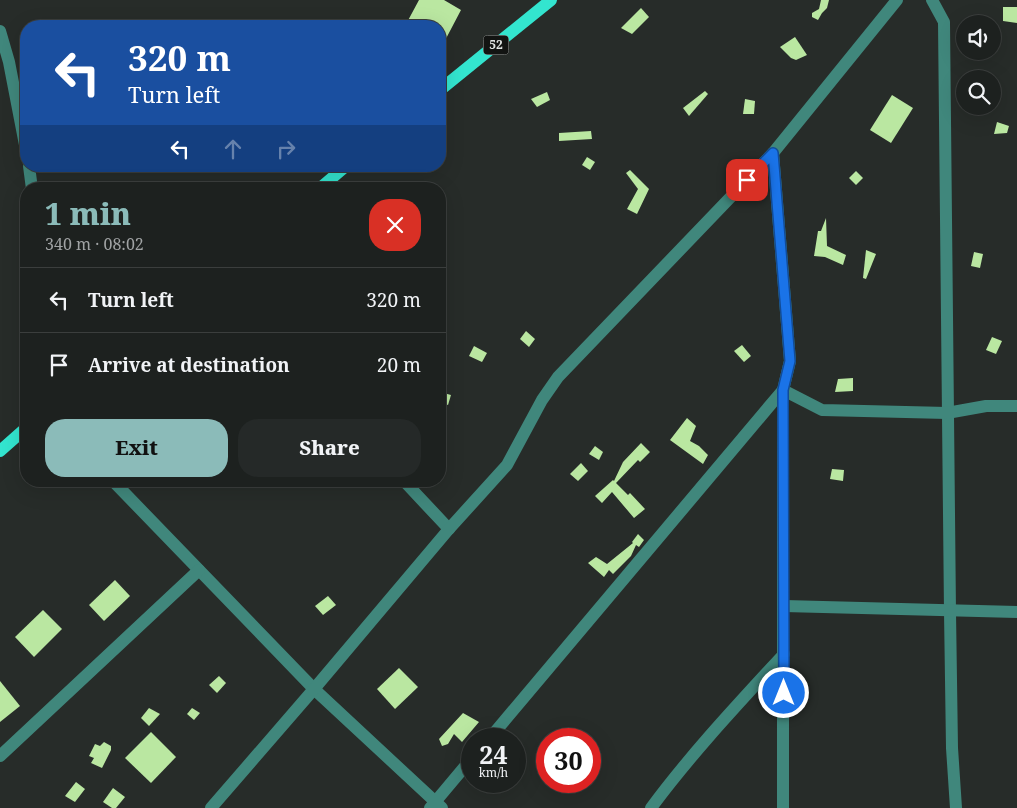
<!DOCTYPE html>
<meta charset="utf-8">
<style>
body{margin:0;font-family:"Noto Serif",serif;background:#252928;color:#f1f3f6;height:100vh;display:flex;flex-direction:column;font-size:19px;white-space:nowrap}
*{box-sizing:border-box;margin:0}
p{font-size:16px;color:#a0a3a4}
.icon{flex:none;width:28px;height:28px;fill:none;stroke:currentColor;stroke-width:2;stroke-linecap:round;stroke-linejoin:round}
.map{position:relative;flex:1;overflow:hidden}
.sheet{position:absolute;left:20px;top:182px;width:426px;height:305px;display:flex;flex-direction:column;background:#1d211f;border-radius:20px;box-shadow:0 5px 20px #0002,0 0 0 1px #3b3e3d}
.sheet>*{flex:none}
.top-card{position:absolute;left:20px;top:20px;width:426px;height:152px;border-radius:20px;box-shadow:0 5px 20px #0002,0 0 0 1px #3b3e3d;background:#1a4fa0;color:#fff;overflow:hidden}
.tools{position:absolute;left:956px;top:15px;display:grid;gap:10px}
.tools a{display:grid;place-items:center;width:45px;height:45px;border-radius:50%;background:#1d211f;box-shadow:0 5px 20px #0002,0 0 0 1px #3b3e3d;font-size:25px}
.speed{position:absolute;left:461px;top:728px;display:flex;gap:10px;font-size:25px;font-weight:700;text-align:center}
.speed>*{display:grid;place-content:center;width:65px;height:65px;border-radius:50%;background:#1d211f;box-shadow:0 5px 20px #0002,0 0 0 1px #3b3e3d;line-height:1}
.speed small{font-size:12px;font-weight:400}
.speed .limit{border:8px solid #d22;background:#fff;color:#111}
.pin{position:absolute;display:grid;place-items:center;width:42px;height:42px;color:#fff;margin:-21px;border-radius:10px;box-shadow:0 2px 8px #0006}
.me{position:absolute;width:55px;margin:-28px;rotate:0deg;stroke-linejoin:round;filter:drop-shadow(0 0 4px #0008)}
.turn{display:flex;align-items:center;gap:18px;height:105px;padding:0 25px;font-size:22px}
.turn .icon{width:65px;height:65px;stroke-width:2.5}
.turn b{display:block;font-size:35px;line-height:42px}
.lanes{display:flex;align-items:center;height:48px;padding:0 25px;background:#0003;justify-content:center;gap:25px;direction:ltr}
.lanes .off{opacity:.35}
.round{display:grid;place-items:center;flex:none;width:52px;height:52px;border-radius:20px;background:#252928}
.headline{display:flex;align-items:center;justify-content:space-between;height:85px;padding:0 25px}
h1{font-size:30px;font-weight:800;line-height:38px;color:#8bbbb9}
.cta{display:flex;gap:10px;margin-top:auto;padding:10px 25px}
.cta a{flex:1;height:58px;border-radius:20px;background:#8bbbb9;color:#111;font-size:20px;font-weight:800;line-height:58px;text-align:center}
.cta a+a{background:#252928;color:#f1f3f6}
ul{padding:0;list-style:none}
li{display:flex;align-items:center;gap:15px;height:65px;padding:0 25px;border-top:1px solid #3b3e3d}
li div{flex:1}
li b{display:block;font-size:19px}
li em{font-style:normal}
.map>svg:first-child{display:block}
.building{fill:#bae7a1}
.lines{fill:none;stroke-linecap:round;stroke-linejoin:round}
.minor{stroke:#40877c;stroke-width:12}
.major{stroke:#33e5cf;stroke-width:12}
.route-casing{stroke:#114b97;stroke-width:12}
.route{stroke:#1a73e8;stroke-width:9}
.labels{text-anchor:middle;stroke-width:5;stroke-linejoin:round;paint-order:stroke}
.shield{fill:#121412;stroke:#a3a6a4;stroke-width:1}
.shield-label{font-size:12px;font-weight:bold;fill:#e1e5e3}
</style>
<div class="map">
<svg width="1017" height="808" viewBox="0 0 1017 808">
<rect width="100%" height="100%" fill="#272c29"/>
<!-- building -->
<g class="building">
<polygon points="419,0 444,0 461,10 440,50 440,26 405,26"/>
<polygon points="821,0 829,0 827,8 822,13 818,20 812,17 812,13 819,9"/>
<polygon points="1003,7 1017,7 1017,23 1003,21"/>
<polygon points="641,8 649,17 632,34 621,28"/>
<polygon points="795,37 807,55 796,60 791,58 780,47"/>
<polygon points="705,91 708,94 689,116 683,108"/>
<polygon points="547,92 550,100 537,107 531,99"/>
<polygon points="892,95 913,108 891,143 870,130"/>
<polygon points="745,99 755,101 754,114 743,114"/>
<polygon points="997,122 1009,126 1007,133 994,134"/>
<polygon points="591,131 592,139 559,141 559,133"/>
<polygon points="587,157 595,162 590,170 582,165"/>
<polygon points="630,170 649,189 637,214 627,209 638,189 626,173"/>
<polygon points="856,171 863,178 856,185 849,178"/>
<polygon points="826,218 827,246 846,255 843,265 825,257 814,256 818,231 821,231"/>
<polygon points="866,250 876,254 866,279 863,278"/>
<polygon points="974,252 983,254 980,268 971,266"/>
<polygon points="526,331 535,339 529,347 520,339"/>
<polygon points="992,337 1002,341 996,354 986,350"/>
<polygon points="742,345 751,356 744,362 734,351"/>
<polygon points="474,346 487,353 482,362 469,356"/>
<polygon points="853,378 853,391 835,392 838,379"/>
<polygon points="440,392 451,395 448,405 440,402"/>
<polygon points="687,418 696,426 690,441 699,446 708,455 703,464 670,440"/>
<polygon points="641,443 650,452 640,462 638,460 616,483 628,495 630,493 645,509 634,518 612,492 602,503 595,496 613,480 614,481 623,462"/>
<polygon points="595,446 603,452 599,460 589,454"/>
<polygon points="581,463 588,471 578,481 570,474"/>
<polygon points="832,469 844,470 843,481 830,479"/>
<polygon points="638,534 644,540 639,547 636,545 631,556 613,574 609,570 604,577 588,563 596,557 607,564 633,543 632,542"/>
<polygon points="115,580 130,596 104,621 89,605"/>
<polygon points="328,596 336,605 323,615 315,606"/>
<polygon points="43,610 62,629 34,657 15,637"/>
<polygon points="399,668 418,687 395,709 377,689"/>
<polygon points="219,676 226,683 217,693 209,685"/>
<polygon points="0,681 20,706 0,722"/>
<polygon points="149,708 160,714 149,726 141,718"/>
<polygon points="192,708 200,713 194,720 187,714"/>
<polygon points="463,713 479,722 462,742 454,734 448,744 442,746 439,739"/>
<polygon points="151,732 176,757 151,783 125,758"/>
<polygon points="104,742 111,746 111,750 102,768 91,763 94,758 89,756 95,744 100,746"/>
<polygon points="76,782 85,789 75,802 65,796"/>
<polygon points="113,788 125,797 116,808 112,808 103,802"/>
</g>
<g class="lines">
<!-- minor -->
<g class="minor">
<polyline points="932,0 944,22 950,612 952,748 956,808"/>
<polyline points="0,31 9,62 26,150"/>
<polyline points="773,153 790,361 783,390 783,808"/>
<polyline points="29,166 32,189"/>
<polyline points="113,481 314,689 442,808"/>
<polyline points="404,481 449,529"/>
<polyline points="784,606 1017,612"/>
<polyline points="489,739 783,390 822,410 947,413 986,406 1017,406"/>
<polyline points="0,756 199,570"/>
<polyline points="211,808 314,689 449,529 507,465 542,400 558,377 773,153 897,0"/>
<polyline points="430,808 472,758"/>
<path d="M651,808C691,754 738,704 784,654"/>
</g>
<!-- major -->
<g class="major">
<polyline points="440,90 551,0"/>
<polyline points="319,189 346,166"/>
<polyline points="0,451 26,428"/>
</g>
</g>
<g class="lines">
<defs>
<polyline id="route" points="747,180 773,153 790,361 783,390 784,693"/>
</defs>
<!-- route casing -->
<use href="#route" class="route-casing"/>
<!-- route -->
<use href="#route" class="route"/>
</g>
<g class="labels">
<!-- shield labels -->
<rect class="shield" x="483.5" y="35.5" width="25" height="19" rx="4"/>
<g class="shield-label">
<text x="496" y="49">52</text>
</g>
</g>
</svg>
<div class="tools">
<a><svg class="icon" aria-label="sound" viewBox="0 0 24 24"><path d="M4 9h4l5-4v14l-5-4H4zM17 9q2 3 0 6"/></svg></a>
<a><svg class="icon" aria-label="search" viewBox="0 0 24 24"><circle cx="10" cy="10" r="6"/><path d="M15 15l6 6"/></svg></a>
</div>
<div class="speed"><div>24<small>km/h</small></div><div class="limit">30</div></div>
<div class="pin" style="left:747px;top:180px;background:#d93025"><svg class="icon" aria-label="arrive" viewBox="0 0 24 24"><path d="M6 21V4h12l-3 4 3 4H6"/></svg></div>
<svg class="me" style="left:784px;top:693px" viewBox="-20 -20 40 40"><circle r="17" fill="#1a73e8" stroke="#fff" stroke-width="3"/><path d="M0-11L8 9 0 5-8 9z" fill="#fff"/></svg>
<div class="top-card">
<div class="turn"><svg class="icon" aria-label="left" viewBox="0 0 24 24"><path d="M17 20v-9H6M10 6l-5 5 5 5"/></svg><div><b>320 m</b>Turn left</div></div>
<div class="lanes"><svg class="icon" aria-label="left" viewBox="0 0 24 24"><path d="M17 20v-9H6M10 6l-5 5 5 5"/></svg><svg class="icon off" aria-label="ahead" viewBox="0 0 24 24"><path d="M12 20V5M6 11l6-6 6 6"/></svg><svg class="icon off" aria-label="right" viewBox="0 0 24 24"><path d="M7 20v-9h11M14 6l5 5-5 5"/></svg></div>
</div>
<section class="sheet">
<div class="headline"><div><h1>1 min</h1><p>340 m · 08:02</p></div><a class="round" style="background:#d93025;color:#fff"><svg class="icon" aria-label="close" viewBox="0 0 24 24"><path d="M6 6l12 12M18 6L6 18"/></svg></a></div>
<ul>
<li><svg class="icon" aria-label="left" viewBox="0 0 24 24"><path d="M17 20v-9H6M10 6l-5 5 5 5"/></svg><div><b>Turn left</b></div><em>320 m</em></li>
<li><svg class="icon" aria-label="arrive" viewBox="0 0 24 24"><path d="M6 21V4h12l-3 4 3 4H6"/></svg><div><b>Arrive at destination</b></div><em>20 m</em></li>
</ul>
<div class="cta"><a>Exit</a><a>Share</a></div>
</section>
</div>
